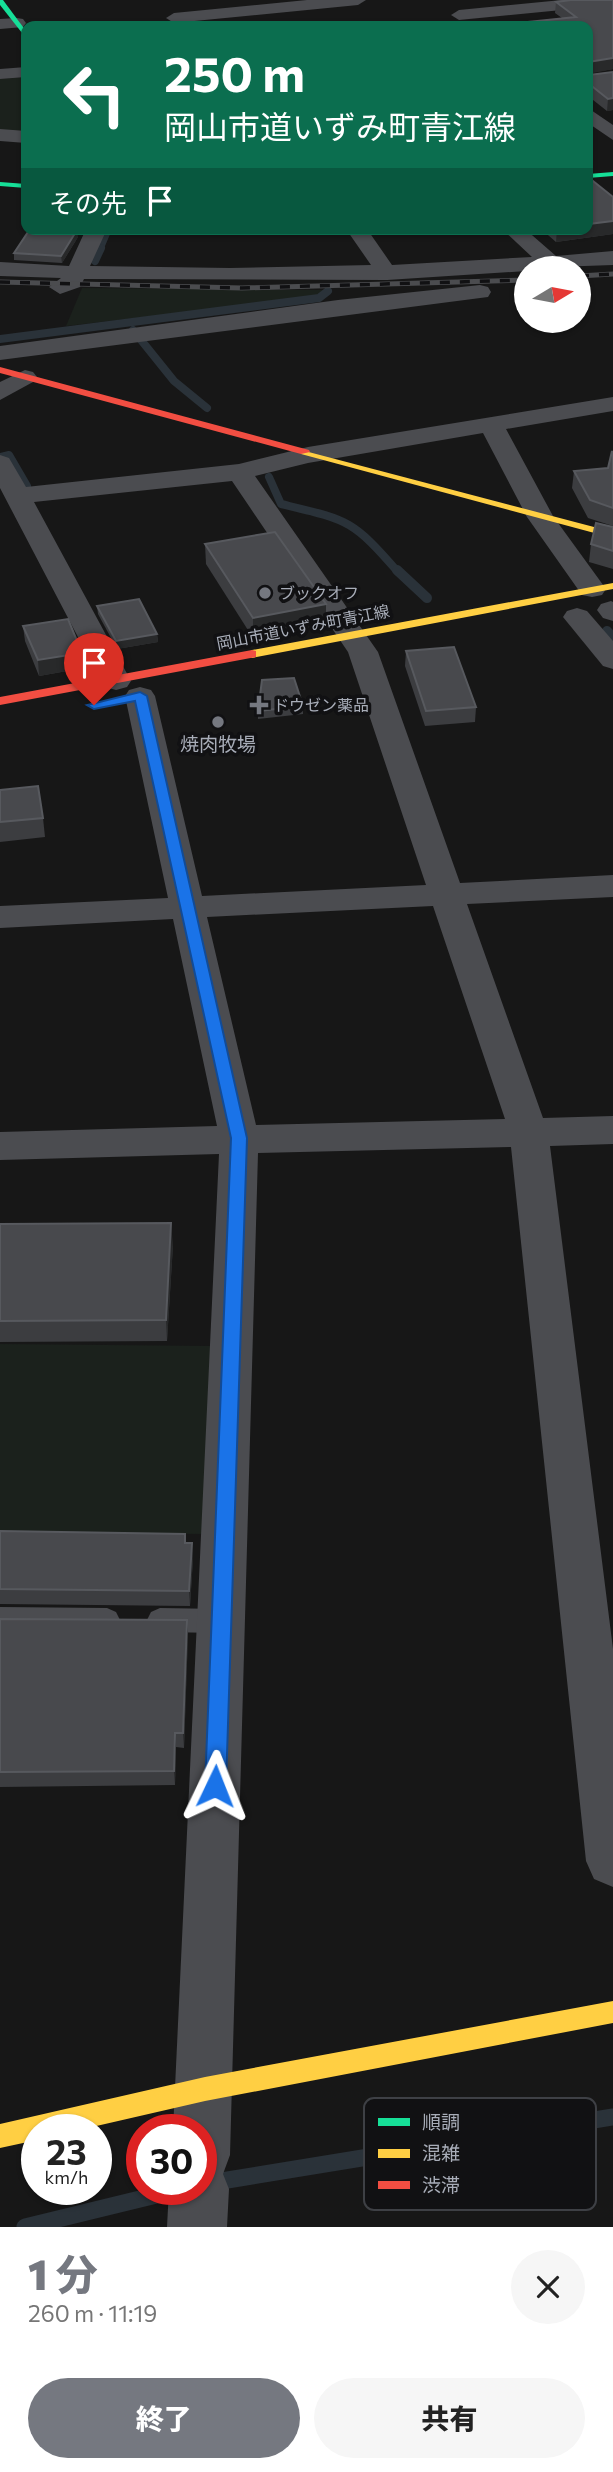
<!DOCTYPE html>
<html lang="ja">
<meta charset="utf-8">
<style>
body{margin:0;font-family:Commissioner,"Noto Sans JP",sans-serif;background:#f6f6f6;color:#222;height:100vh;display:flex;flex-direction:column;font-size:26px;white-space:nowrap}
*{box-sizing:border-box;margin:0}
p{font-size:23px;color:#767676}
.icon{flex:none;width:38px;height:38px;fill:none;stroke:currentColor;stroke-width:2;stroke-linecap:round;stroke-linejoin:round}
.map{position:relative;height:2227px;overflow:hidden}
.side{display:flex;flex-direction:column;background:#fff;flex:1}
.side>*{flex:none}
.guide{position:absolute;left:21px;top:21px;width:572px;height:214px;border-radius:14px;box-shadow:0 2px 5px #0004;background:#0b6e4f;color:#fff;overflow:hidden}
.needle{width:46px;rotate:80deg}
.buttons{position:absolute;left:514px;top:256px;display:grid;gap:14px}
.buttons a{display:grid;place-items:center;width:77px;height:77px;border-radius:50%;background:#fff;box-shadow:0 2px 5px #0004;font-size:35px}
.speed{position:absolute;left:21px;top:2114px;display:flex;gap:14px;font-size:35px;font-weight:700;text-align:center}
.speed>*{display:grid;place-content:center;width:91px;height:91px;border-radius:50%;background:#fff;box-shadow:0 2px 5px #0004;line-height:1}
.speed small{font-size:18px;font-weight:400}
.speed .limit{border:10px solid #d22;background:#fff;color:#111}
.pin{position:absolute;display:grid;place-items:center;width:60px;height:60px;color:#fff;margin:-72px -30px;border-radius:50% 50% 50% 0;rotate:-45deg;box-shadow:0 0 7px #0007}
.pin .icon{rotate:45deg}
.me{position:absolute;width:77px;margin:-38px;rotate:2deg;stroke-linejoin:round;filter:drop-shadow(0 0 5px #0008)}
.turn{display:flex;align-items:center;gap:24px;height:147px;padding:0 28px;font-size:32px}
.turn .icon{width:91px;height:91px;stroke-width:2.5}
.turn b{display:block;font-size:49px;line-height:60px}
.then{display:flex;align-items:center;height:66px;padding:0 28px;background:#0003;gap:14px;font-size:26px}
.round{display:grid;place-items:center;flex:none;width:74px;height:74px;border-radius:37px;background:#f6f6f6}
.summary{display:flex;align-items:center;justify-content:space-between;height:119px;padding:0 28px}
h1{font-size:42px;font-weight:800;line-height:52px;color:#757880}
.cta{display:flex;gap:14px;margin-top:auto;padding:14px 28px}
.cta a{flex:1;height:80px;border-radius:42px;background:#757880;color:#fff;font-size:28px;font-weight:800;line-height:80px;text-align:center}
.cta a+a{background:#f6f6f6;color:#222}
.map>svg:first-child{display:block}
.green{fill:#1b211c}
.lines{fill:none;stroke-linecap:round;stroke-linejoin:round}
.stream-far3{stroke:#2a3239;stroke-width:6}
.stream-far2{stroke:#2a3239;stroke-width:8}
.stream-far1{stroke:#2a3239;stroke-width:10}
.stream{stroke:#2a3239;stroke-width:17}
.lane{fill:#4b4c50;fill-rule:evenodd}
.street{fill:#4b4c50;fill-rule:evenodd}
.fast{fill:#16e098;fill-rule:evenodd}
.slow{fill:#ffcf43;fill-rule:evenodd}
.jam{fill:#f24e42;fill-rule:evenodd}
.rail-casing{stroke:#4b4c4f;stroke-width:5}
.rail{stroke:#111113;stroke-width:3.5;stroke-dasharray:10;stroke-linecap:butt}
.wall{fill:#3c3d40}
.shaded-wall{fill:#28292a}
.building{fill:#48494d;stroke:#57595e;stroke-width:2}
.route{fill:#1a73e8;stroke:#114b97;stroke-width:2}
.poi-dot{fill:#757880;stroke:#111113;stroke-width:2.5}
.labels{text-anchor:middle;stroke-width:7;stroke-linejoin:round;paint-order:stroke}
.far-poi-label{font-size:16px;fill:#a8adb8;stroke:#111113;text-anchor:start}
.far-street-label{font-size:16px;fill:#a8adb8;stroke:#111113}
.poi-label{font-size:19px;fill:#a8adb8;stroke:#111113}
.key{fill:#111113;stroke:#3e4045;stroke-width:2}
.key-label{font-size:19px;fill:#a8adb8}
</style>
<div class="map">
<svg width="613" height="2227" viewBox="0 0 613 2227">
<rect width="100%" height="100%" fill="#171717"/>
<!-- green -->
<g class="green">
<polygon points="26,77 26,133 0,130 0,79"/>
<polygon points="82,288 324,290 317,297 66,326"/>
<polygon points="0,1344 215,1346 204,1534 0,1532"/>
</g>
<g class="lines">
<!-- stream-far3 -->
<polyline class="stream-far3" points="100,250 109,229"/>
<!-- stream-far2 -->
<g class="stream-far2">
<polyline points="95,261 101,248"/>
<polyline points="133,330 174,381 207,408"/>
<polyline points="0,339 319,298 328,291"/>
<polyline points="0,457 9,455 27,486"/>
<path d="M269,477L281,504C348,520 352,519 398,572"/>
</g>
<!-- stream-far1 -->
<g class="stream-far1">
<polyline points="397,570 427,598"/>
<polyline points="607,631 613,638"/>
</g>
<!-- stream -->
<g class="stream">
<polyline points="209,2183 613,2117"/>
<polyline points="25,2227 181,2189"/>
</g>
<!-- lane -->
<g class="lane">
<polygon points="0,1607 107,1608 116,1612 120,1620 116,1628 107,1632 0,1631"/>
<polygon points="160,1608 221,1609 230,1613 234,1621 230,1629 221,1633 160,1632 151,1628 147,1620 151,1612"/>
</g>
<!-- street -->
<g class="street">
<polygon points="307,0 366,0 358,5 174,23 166,18 174,13"/>
<polygon points="562,0 613,0 613,5 459,20 451,15 459,10"/>
<polygon points="17,18 23,19 26,23 23,27 0,29 0,19"/>
<polygon points="26,67 26,77 0,79 0,69"/>
<polygon points="588,108 613,125 613,140 588,123"/>
<polygon points="0,129 26,131 26,143 0,141"/>
<polygon points="86,229 107,229 90,266 230,268 371,265 346,229 367,229 392,265 532,257 502,229 525,229 556,256 613,251 613,265 527,268 527,271 387,280 84,279 80,287 60,294 49,287 61,278 0,276 0,262 69,266"/>
<polygon points="480,285 488,287 491,292 488,297 0,360 0,346 338,300"/>
<polygon points="25,370 33,372 37,377 33,382 0,400 0,382"/>
<path d="M613,397V411L506,429L553,516L606,589L602,595L592,597L582,595L527,517L483,433L308,463L255,476L378,652L460,883L613,875V897L467,904L543,1118L613,1116V1144L550,1146L613,1649V1887L594,1879L586,1861L511,1147L258,1153L230,2155L223,2174L229,2189L227,2227H167L169,2189H201V2130H173L219,1154L0,1160V1132L217,1126L173,919L0,928V906L168,898L125,696L129,690L140,687L151,690L155,696L202,896L426,885L348,652L232,481L34,502L131,681L127,687L116,690L105,687L101,681L0,488V455L9,458L26,487L239,464L308,447ZM433,906L505,1119L256,1125L207,917Z"/>
<polygon points="611,601 613,602 613,621 603,618 597,610 601,604"/>
<polygon points="577,608 587,611 613,641 613,669 603,666 563,617 567,611"/>
</g>
<!-- fast -->
<g class="fast">
<polygon points="0,0 3,0 26,31 26,38 0,5"/>
<polygon points="613,172 613,176 588,178 588,174"/>
<polygon points="0,182 26,184 26,188 0,186"/>
</g>
<!-- slow -->
<g class="slow">
<polygon points="301,450 613,532 613,538 301,454"/>
<polygon points="613,583 613,589 252,658 246,654 252,650"/>
<polygon points="613,2001 613,2023 205,2101 79,2130 37,2130 37,2140 0,2148 0,2124 205,2077"/>
</g>
<!-- jam -->
<g class="jam">
<polygon points="0,367 309,450 310,452 301,454 0,373"/>
<polygon points="252,650 256,651 256,657 0,705 0,697"/>
</g>
<defs>
<g id="rail">
<polyline points="579,276 613,274"/>
<polyline points="0,282 242,288 527,280"/>
</g>
</defs>
<!-- rail casing -->
<use href="#rail" class="rail-casing"/>
<!-- rail -->
<use href="#rail" class="rail"/>
</g>
<!-- wall -->
<g class="wall">
<polygon points="613,0 613,71 613,69 589,73 589,75 613,72 613,110 607,111 588,96 588,26 509,26 509,24 562,18 555,13 556,2"/>
<polygon points="613,197 613,234 556,242 541,229 588,229"/>
<polygon points="78,237 62,263 14,260 14,253"/>
<polygon points="613,456 613,526 588,518 572,488 574,471 608,468"/>
<polygon points="613,527 613,569 589,562 591,544"/>
<polygon points="205,544 326,624 253,638 206,564"/>
<polygon points="97,606 157,634 158,642 117,649 98,614"/>
<polygon points="23,626 84,668 39,676 25,641"/>
<polygon points="406,651 476,707 475,722 425,726 405,666"/>
<polygon points="303,706 303,714 258,719 258,711"/>
<polygon points="0,790 43,818 45,837 0,842"/>
<polygon points="0,1224 173,1245 167,1341 0,1342"/>
<polygon points="0,1531 193,1558 190,1606 0,1604"/>
<polygon points="0,1619 187,1620 188,1635 184,1748 176,1747 175,1785 0,1787"/>
</g>
<!-- shaded-wall -->
<g class="shaded-wall">
<polygon points="613,58 613,69 588,74 588,62"/>
<polygon points="613,98 613,110 607,111 608,99"/>
<polygon points="613,221 613,234 556,242 557,229 588,229 588,224"/>
<polygon points="77,230 78,237 62,263 61,256"/>
<polygon points="326,604 326,624 253,638 253,618"/>
<polygon points="157,634 158,642 117,649 116,641"/>
<polygon points="82,653 84,668 39,676 38,660"/>
<polygon points="171,1223 173,1245 167,1341 166,1320"/>
<polygon points="192,1543 193,1558 190,1606 189,1591"/>
<polygon points="187,1620 188,1635 184,1748 183,1733"/>
<polygon points="175,1733 176,1747 175,1785 174,1771"/>
</g>
<!-- building -->
<g class="building">
<polygon points="571,0 613,0 613,58 588,62 588,26 512,26 509,24 576,17 556,2"/>
<polygon points="588,69 589,75 613,72 613,98 608,99 588,83"/>
<polygon points="588,177 613,197 613,221 588,224"/>
<polygon points="30,229 60,229 77,230 61,256 14,253"/>
<polygon points="612,451 613,456 613,508 590,500 574,471 608,468"/>
<polygon points="596,523 613,527 613,551 591,544"/>
<polygon points="275,532 326,604 253,618 205,544"/>
<polygon points="139,599 157,634 116,641 97,606"/>
<polygon points="68,619 82,653 38,660 23,626"/>
<polygon points="454,647 476,707 426,711 406,651"/>
<polygon points="294,678 303,706 258,711 262,680"/>
<polygon points="38,786 43,818 0,822 0,790"/>
<polygon points="171,1223 166,1320 0,1321 0,1224"/>
<polygon points="0,1531 185,1534 185,1543 192,1543 189,1591 0,1589"/>
<polygon points="0,1619 187,1620 183,1733 175,1733 174,1771 0,1772"/>
</g>
<!-- route -->
<polygon class="route" points="140,692 147,696 247,1138 226,1786 223,1793 215,1796 208,1793 205,1786 231,1138 135,701 94,709 87,705"/>
<!-- markers -->
<g class="poi-dot">
<circle cx="265" cy="593" r="7"/>
<path d="M255.5 694.5h7v7h7v7h-7v7h-7v-7h-7v-7h7z"/>
<circle cx="218" cy="722" r="7"/>
</g>
<g class="labels">
<!-- far-poi labels -->
<g class="far-poi-label">
<text x="279" y="599">ブックオフ</text>
<text x="273" y="711">ドウゼン薬品</text>
</g>
<!-- far-street labels -->
<g class="far-street-label">
<text transform="translate(303 627) rotate(-11)" y="6">岡山市道いずみ町青江線</text>
</g>
<!-- poi labels -->
<g class="poi-label">
<text x="218" y="751">焼肉牧場</text>
</g>
</g>
<!-- legend -->
<rect x="364" y="2098" width="232" height="112" rx="10" class="key"/>
<rect x="378" y="2118" width="32" height="8" fill="#16e098"/>
<rect x="378" y="2149" width="32" height="9" fill="#ffcf43"/>
<rect x="378" y="2181" width="32" height="8" fill="#f24e42"/>
<g class="key-label">
<text x="422" y="2129">順調</text>
<text x="422" y="2160">混雑</text>
<text x="422" y="2192">渋滞</text>
</g>
</svg>
<div class="buttons">
<a><svg class="needle" viewBox="-14 -14 28 28"><path d="M0-13l5 13h-10z" fill="#e53935"/><path d="M0 13l5-13h-10z" fill="#767676"/></svg></a>
</div>
<div class="speed"><div>23<small>km/h</small></div><div class="limit">30</div></div>
<div class="pin" style="left:94px;top:705px;background:#d93025"><svg class="icon" aria-label="arrive" viewBox="0 0 24 24"><path d="M6 21V4h12l-3 4 3 4H6"/></svg></div>
<svg class="me" style="left:215px;top:1786px" viewBox="-20 -20 40 40"><path d="M0-17L14 15 0 8-14 15z" fill="#1a73e8" stroke="#fff" stroke-width="4"/></svg>
<div class="guide">
<div class="turn"><svg class="icon" aria-label="left" viewBox="0 0 24 24"><path d="M17 20v-9H6M10 6l-5 5 5 5"/></svg><div><b>250 m</b>岡山市道いずみ町青江線</div></div>
<div class="then">その先<svg class="icon" aria-label="arrive" viewBox="0 0 24 24"><path d="M6 21V4h12l-3 4 3 4H6"/></svg></div>
</div>
</div>
<section class="side">
<div class="summary"><div><h1>1 分</h1><p>260 m · 11:19</p></div><a class="round"><svg class="icon" aria-label="close" viewBox="0 0 24 24"><path d="M6 6l12 12M18 6L6 18"/></svg></a></div>
<div class="cta"><a>終了</a><a>共有</a></div>
</section>
